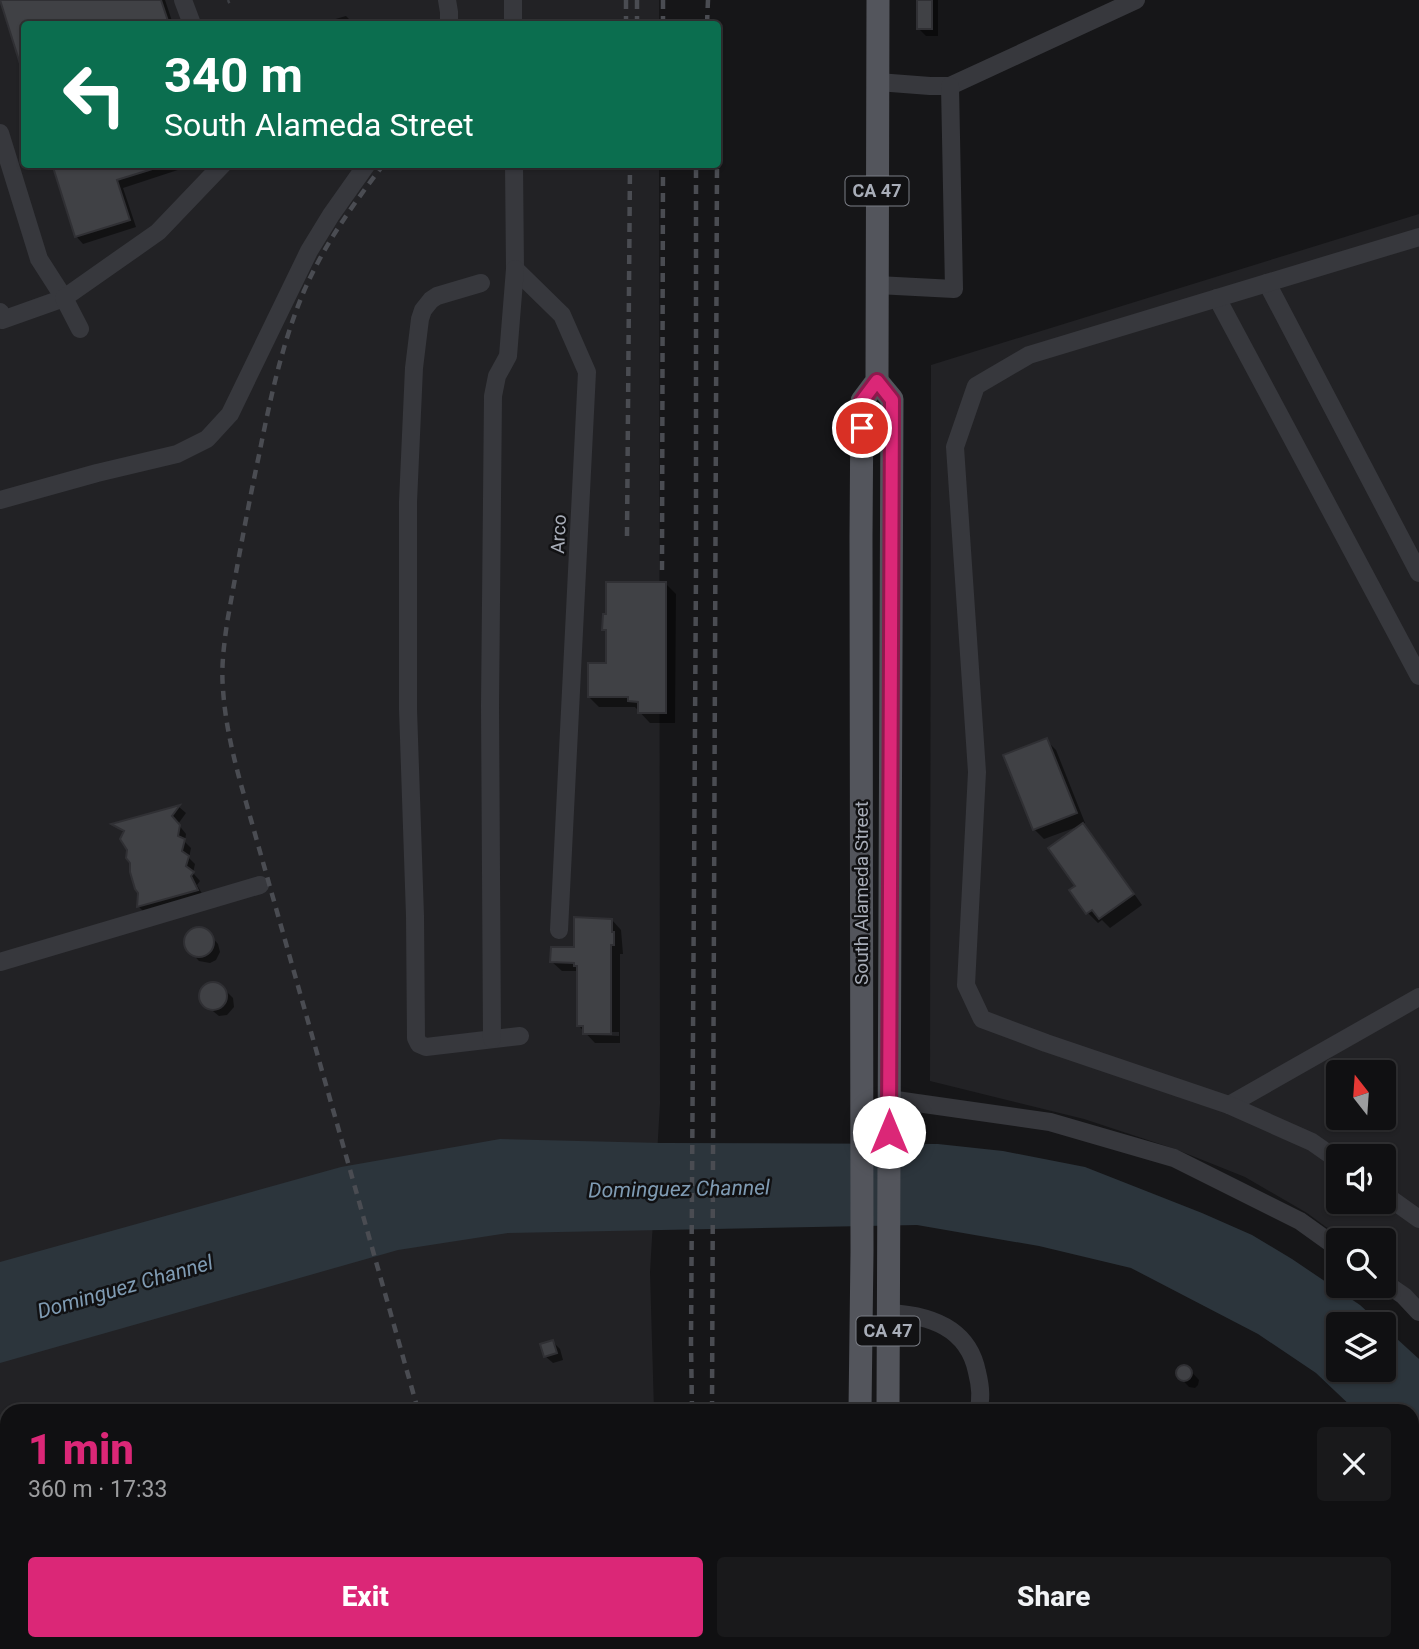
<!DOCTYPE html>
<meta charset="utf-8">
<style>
body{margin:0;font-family:Roboto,sans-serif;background:#19191b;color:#f1f3f6;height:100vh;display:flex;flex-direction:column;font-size:26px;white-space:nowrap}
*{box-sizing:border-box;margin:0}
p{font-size:23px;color:#9c9d9f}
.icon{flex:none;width:38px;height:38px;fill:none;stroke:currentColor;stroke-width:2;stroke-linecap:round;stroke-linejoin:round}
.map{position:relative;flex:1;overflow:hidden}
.drawer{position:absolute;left:0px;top:1404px;width:1419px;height:247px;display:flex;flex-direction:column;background:#101012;border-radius:21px 21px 0 0;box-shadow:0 2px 5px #0004,0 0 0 2px #303032}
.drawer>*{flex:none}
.hud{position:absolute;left:21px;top:21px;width:700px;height:147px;border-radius:7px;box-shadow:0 2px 5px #0004,0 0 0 2px #303032;background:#0b6e4f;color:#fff;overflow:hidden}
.needle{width:46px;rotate:343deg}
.fabs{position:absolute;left:1326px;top:1060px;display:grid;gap:14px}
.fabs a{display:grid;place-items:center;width:70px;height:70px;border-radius:7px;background:#101012;box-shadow:0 2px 5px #0004,0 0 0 2px #303032;font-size:35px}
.pin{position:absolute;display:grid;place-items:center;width:60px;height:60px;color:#fff;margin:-30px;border:4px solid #fff;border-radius:50%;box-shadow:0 2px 7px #0007}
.me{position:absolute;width:77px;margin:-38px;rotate:0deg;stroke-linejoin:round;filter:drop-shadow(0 0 5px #0008)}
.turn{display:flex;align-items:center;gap:24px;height:147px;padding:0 28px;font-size:32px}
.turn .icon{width:91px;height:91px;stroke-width:2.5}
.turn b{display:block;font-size:49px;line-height:60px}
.round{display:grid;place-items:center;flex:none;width:74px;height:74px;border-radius:7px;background:#19191b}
.head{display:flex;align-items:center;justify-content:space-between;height:119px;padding:0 28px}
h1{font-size:42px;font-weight:800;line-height:52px;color:#db2777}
.action{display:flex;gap:14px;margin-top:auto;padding:14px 28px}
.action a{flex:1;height:80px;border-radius:7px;background:#db2777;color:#fff;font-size:28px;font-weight:800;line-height:80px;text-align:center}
.action a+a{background:#19191b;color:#f1f3f6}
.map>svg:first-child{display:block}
.built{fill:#222225;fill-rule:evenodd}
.water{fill:#2c353c}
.shadow{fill:#0007;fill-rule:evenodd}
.building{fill:#404145;stroke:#303034;stroke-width:2}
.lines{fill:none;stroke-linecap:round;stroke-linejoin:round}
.path{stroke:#3d3f44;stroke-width:2.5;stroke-dasharray:3.5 5;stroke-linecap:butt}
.minor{stroke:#37383d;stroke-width:18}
.major{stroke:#53555c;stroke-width:23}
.rail{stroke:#4a4c52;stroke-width:4.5;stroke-dasharray:9 7;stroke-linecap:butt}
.route-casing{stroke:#8e194d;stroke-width:18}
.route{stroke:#db2777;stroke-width:12}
.labels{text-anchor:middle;stroke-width:5;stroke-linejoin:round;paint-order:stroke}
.shield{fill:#111113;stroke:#7b7e86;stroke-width:2}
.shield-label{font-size:18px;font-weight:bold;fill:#a8adb8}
.street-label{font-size:19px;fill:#a8adb8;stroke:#111113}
.water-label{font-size:21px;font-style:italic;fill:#7f9bb3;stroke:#111113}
</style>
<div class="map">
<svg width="1419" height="1649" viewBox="0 0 1419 1649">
<rect width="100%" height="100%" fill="#161618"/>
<!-- built -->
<g class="built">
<polygon points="0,0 659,0 659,24 24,24 24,164 659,165 660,1104 650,1272 654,1410 7,1410 7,1643 659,1643 659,1649 0,1649"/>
<path d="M1419,214V1299L1410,1290L1384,1270V1241H1345L1307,1213L1245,1177L1175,1149L1084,1119L930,1081L931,365ZM1339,1073H1384V1118H1339ZM1339,1157H1384V1202H1339Z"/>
</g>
<!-- water -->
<polygon class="water" points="500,1139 661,1143 938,1144 1003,1151 1085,1167 1202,1213 1252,1235 1292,1259 1360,1305 1382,1325 1339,1325 1339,1370 1384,1370 1384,1327 1419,1359 1419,1488 1412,1479 1412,1410 1355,1410 1316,1373 1258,1334 1131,1268 1039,1246 917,1225 508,1233 398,1250 0,1363 0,1262 341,1167"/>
<!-- shadow -->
<g class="shadow">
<polygon points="1,0 165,0 173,24 24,24 24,73"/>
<polygon points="919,0 938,0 938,36 926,36 918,28"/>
<polygon points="346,16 354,24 318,24"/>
<polygon points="53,164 196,164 123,188 136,227 83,244 76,236"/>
<polygon points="666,584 676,594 675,723 650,723 635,707 599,707 589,697 608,665 608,633 604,629"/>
<polygon points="1046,740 1056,750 1085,823 1082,825 1093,836 1142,905 1110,928 1102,920 1098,923 1088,913 1078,886 1082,825 1044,839 1034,829"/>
<polygon points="179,807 186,813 178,824 186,834 185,842 191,848 189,858 195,864 193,873 200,881 197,885 204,897 146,914 139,907 140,893 124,833 114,825"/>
<path d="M612,920L621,930L623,954H620V1043H595L579,1026V971H562L552,962L575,949ZM586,1032H619V1036L590,1035Z"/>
<polygon points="199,929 207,932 218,944 220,952 216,960 210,963 199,961 188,949 186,940 188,936 192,931"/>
<polygon points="210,983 219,984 233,998 234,1007 227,1015 219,1016 203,1003 201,994 202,990"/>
<polygon points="553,1342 560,1349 563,1360 553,1363 545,1356"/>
<polygon points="1182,1367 1187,1367 1199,1380 1198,1385 1195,1388 1189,1387 1178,1375 1179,1370"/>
<polygon points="7,1490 7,1525 0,1527 0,1492"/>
<polygon points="85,1643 94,1643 100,1649 84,1649"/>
<polygon points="132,1643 149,1643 152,1649 139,1649"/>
<polygon points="330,1643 365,1643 360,1649 336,1649"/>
<polygon points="482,1643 539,1643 541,1649 484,1649"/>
<rect x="987" y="1643" width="106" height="6"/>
<polygon points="1389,1644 1411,1644 1416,1649 1389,1649"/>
</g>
<!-- building -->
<g class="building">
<polygon points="0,0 161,0 169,24 24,24 24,70 22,70"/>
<rect x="917" y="0" width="15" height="29"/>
<polygon points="52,164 159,164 159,167 117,180 130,220 75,237"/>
<polygon points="606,582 666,582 666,713 638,713 638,702 628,701 628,697 588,697 588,663 606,663 606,630 602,630 603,614 606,614"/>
<polygon points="1047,738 1077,813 1033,830 1003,755"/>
<polygon points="180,805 172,816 180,825 178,836 185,839 182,851 189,856 186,866 194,872 191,876 198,890 137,907 138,893 135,889 130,872 130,863 126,858 127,850 120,839 124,831 111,824"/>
<polygon points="1083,823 1134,894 1099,919 1092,910 1086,914 1069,890 1075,886 1048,848"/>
<polygon points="574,917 612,919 612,932 614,932 614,945 611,945 611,1034 583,1034 583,1026 577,1026 577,966 574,966 574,963 550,962 551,947 574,947"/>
<circle cx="199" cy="942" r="15"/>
<circle cx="213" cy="996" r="14"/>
<polygon points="553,1340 557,1353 544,1357 540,1344"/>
<circle cx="1184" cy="1373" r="8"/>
</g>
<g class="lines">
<!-- path -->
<polyline class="path" points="228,0 230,5"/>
<!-- minor -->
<g class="minor">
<polyline points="183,0 192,24"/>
<polyline points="447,0 449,12 449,24"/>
<polyline points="513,0 513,24"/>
<polyline points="878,82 930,86 950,86 1136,0"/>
<polyline points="0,133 39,259 64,298 2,320 0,312"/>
<polyline points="514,164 515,269 562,315 587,372 559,930"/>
<polyline points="481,283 437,296 431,300 423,310 420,319 414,368 408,502 408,709 415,916 416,1038 419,1044 426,1047 520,1036"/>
<polyline points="1267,283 1419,573"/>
<polyline points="877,285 954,289 950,86"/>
<polyline points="1217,298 1419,676"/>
<polyline points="80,329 64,298 158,232 223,164"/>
<polyline points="0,500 97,473 177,454 207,439 230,414 309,251 331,215 367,164"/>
<polyline points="0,962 260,885"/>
<polyline points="492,1039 490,706 493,396 497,376 508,356 515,269"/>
<polyline points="889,1099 1050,1122 1174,1158 1300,1221 1339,1249"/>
<polyline points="1229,1105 1419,997"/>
<polyline points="1339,1161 1312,1142 1229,1105 1046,1043 982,1019 966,985 977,772 955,447 976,386 1029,355 1419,237"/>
<polyline points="1384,1194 1419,1219"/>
<polyline points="1384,1282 1404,1296 1419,1312"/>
<path d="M889,1313C929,1315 968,1327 977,1372C980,1384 982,1399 978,1410"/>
</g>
<!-- major -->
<g class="major">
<polyline points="877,381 892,399 888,1410"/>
<polyline points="860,1410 862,1252 861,537 862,401 877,381 878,0"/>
<polyline points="857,1649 857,1643"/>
<polyline points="888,1649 888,1643"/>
</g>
<!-- rail -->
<g class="rail">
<polyline points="626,0 626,24"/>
<polyline points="637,0 637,24"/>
<polyline points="663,0 663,24"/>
<polyline points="707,24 708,0"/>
<path d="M384,164C353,204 324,245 304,291C282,343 270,400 259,455C247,511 237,567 227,623C224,645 221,667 223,689C225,721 232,751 240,781L418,1410"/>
<polyline points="627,536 630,164"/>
<polyline points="662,570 663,164"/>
<polyline points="692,1410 691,1343 696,572 696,164"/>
<polyline points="712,1410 717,164"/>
<polyline points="477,1643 478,1649"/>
<polyline points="553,1647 554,1649"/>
<polyline points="597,1649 597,1643"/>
<polyline points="616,1649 616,1643"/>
<polyline points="701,1649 701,1643"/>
</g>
</g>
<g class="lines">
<defs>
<polyline id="route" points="862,428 862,401 877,381 892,400 889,1132"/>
</defs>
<!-- route casing -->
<use href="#route" class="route-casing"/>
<!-- route -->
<use href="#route" class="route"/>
</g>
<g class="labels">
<!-- shield labels -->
<g class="shield">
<rect x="845.5" y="176.5" width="63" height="29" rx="5"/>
<rect x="856.5" y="1316.5" width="63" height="29" rx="5"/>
</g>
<g class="shield-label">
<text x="877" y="197">CA 47</text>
<text x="888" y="1337">CA 47</text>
</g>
<!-- street labels -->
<g class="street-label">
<text transform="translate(558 534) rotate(-87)" y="7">Arco</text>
<text transform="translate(861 893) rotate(-90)" y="7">South Alameda Street</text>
</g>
<!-- water labels -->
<g class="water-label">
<text transform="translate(679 1189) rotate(-1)" y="7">Dominguez Channel</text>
<text transform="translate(125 1287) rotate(-16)" y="7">Dominguez Channel</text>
</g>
</g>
</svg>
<div class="fabs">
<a><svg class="needle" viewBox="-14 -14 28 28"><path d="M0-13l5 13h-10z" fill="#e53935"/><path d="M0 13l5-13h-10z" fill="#9c9d9f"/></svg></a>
<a><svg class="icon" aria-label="sound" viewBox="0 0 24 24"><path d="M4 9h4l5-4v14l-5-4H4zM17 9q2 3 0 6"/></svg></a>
<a><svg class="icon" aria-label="search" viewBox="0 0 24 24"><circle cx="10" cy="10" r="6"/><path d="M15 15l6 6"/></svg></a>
<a><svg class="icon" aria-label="layers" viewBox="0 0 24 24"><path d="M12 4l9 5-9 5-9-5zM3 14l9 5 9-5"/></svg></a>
</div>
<div class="pin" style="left:862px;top:428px;background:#d93025"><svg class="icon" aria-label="arrive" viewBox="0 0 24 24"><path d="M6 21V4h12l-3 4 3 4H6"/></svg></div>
<svg class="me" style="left:889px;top:1132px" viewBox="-20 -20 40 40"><circle r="19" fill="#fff"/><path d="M0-13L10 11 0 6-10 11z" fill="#db2777"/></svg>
<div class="hud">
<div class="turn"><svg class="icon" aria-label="left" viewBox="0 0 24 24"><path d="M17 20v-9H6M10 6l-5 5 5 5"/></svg><div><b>340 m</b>South Alameda Street</div></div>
</div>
<section class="drawer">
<div class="head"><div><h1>1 min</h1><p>360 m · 17:33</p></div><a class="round"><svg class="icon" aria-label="close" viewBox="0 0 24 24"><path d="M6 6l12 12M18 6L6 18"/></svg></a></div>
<div class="action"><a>Exit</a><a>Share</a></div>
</section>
</div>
